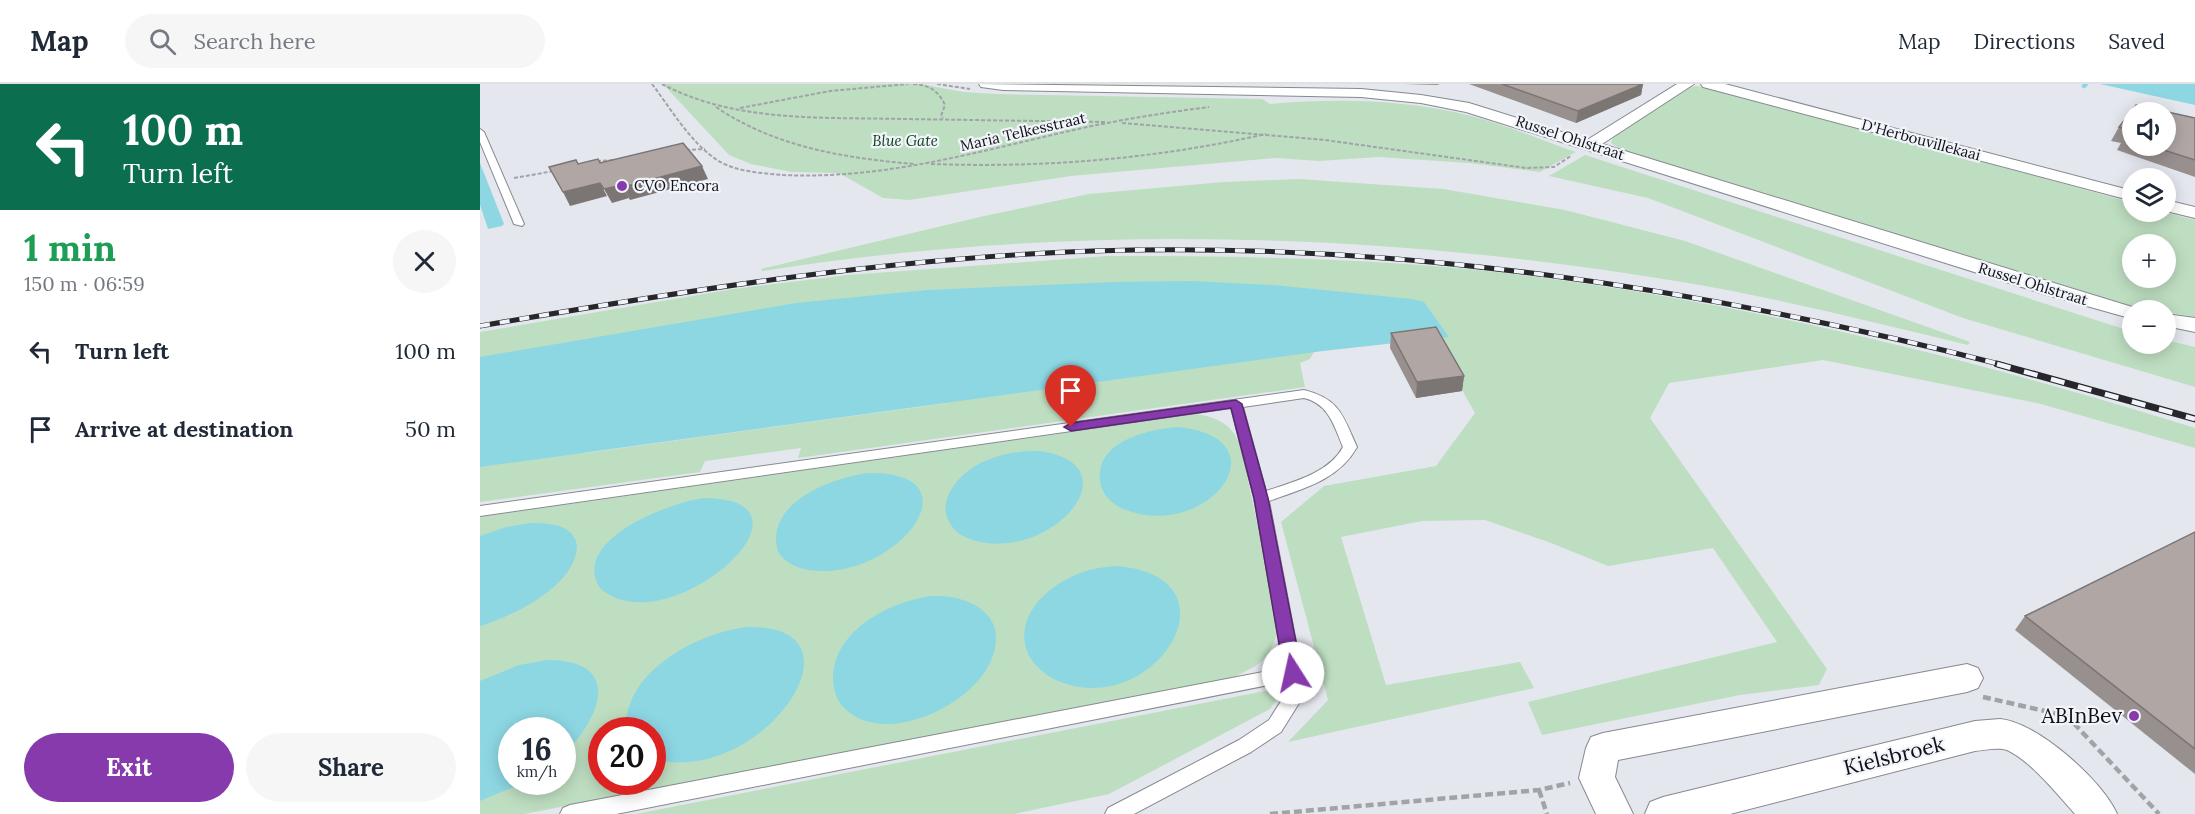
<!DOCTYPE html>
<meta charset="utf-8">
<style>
body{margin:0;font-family:Lora,serif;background:#f6f6f7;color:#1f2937;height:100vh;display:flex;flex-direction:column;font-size:22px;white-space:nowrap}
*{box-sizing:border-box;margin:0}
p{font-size:20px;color:#747a83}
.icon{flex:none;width:33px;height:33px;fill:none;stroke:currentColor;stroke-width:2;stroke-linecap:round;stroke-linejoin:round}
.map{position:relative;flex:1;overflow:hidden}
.drawer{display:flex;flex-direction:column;background:#fff;width:480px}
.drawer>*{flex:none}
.top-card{background:#0b6e4f;color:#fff;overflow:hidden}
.tools{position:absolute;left:1642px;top:18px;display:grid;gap:12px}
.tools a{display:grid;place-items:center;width:54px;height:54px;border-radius:50%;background:#fff;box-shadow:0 3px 15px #0003;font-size:30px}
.speed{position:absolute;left:18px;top:633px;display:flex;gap:12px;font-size:30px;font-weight:700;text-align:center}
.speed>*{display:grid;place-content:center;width:78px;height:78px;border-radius:50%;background:#fff;box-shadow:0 3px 15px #0003;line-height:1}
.speed small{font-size:15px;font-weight:400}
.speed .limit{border:9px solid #d22;background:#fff;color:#111}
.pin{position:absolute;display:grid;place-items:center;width:51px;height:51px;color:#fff;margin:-62px -26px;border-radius:50% 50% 50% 0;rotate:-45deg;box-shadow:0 0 6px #0007}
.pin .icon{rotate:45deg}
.me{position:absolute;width:66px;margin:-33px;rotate:350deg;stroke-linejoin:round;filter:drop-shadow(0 0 4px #0008)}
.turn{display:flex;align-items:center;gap:21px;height:126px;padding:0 24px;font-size:27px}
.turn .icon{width:78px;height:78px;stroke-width:2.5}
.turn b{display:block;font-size:42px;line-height:51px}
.round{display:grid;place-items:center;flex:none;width:63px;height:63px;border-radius:32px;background:#f6f6f7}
.overview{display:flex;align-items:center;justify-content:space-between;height:102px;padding:0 24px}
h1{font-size:36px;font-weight:700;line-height:45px;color:#1e9e55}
.button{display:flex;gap:12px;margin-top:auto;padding:12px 24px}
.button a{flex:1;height:69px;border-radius:36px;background:#863aab;color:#fff;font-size:24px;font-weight:700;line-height:69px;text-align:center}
.button a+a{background:#f6f6f7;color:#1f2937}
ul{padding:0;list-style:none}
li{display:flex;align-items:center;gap:18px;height:78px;padding:0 24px}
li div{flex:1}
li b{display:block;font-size:22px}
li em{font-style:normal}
header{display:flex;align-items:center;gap:36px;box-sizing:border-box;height:84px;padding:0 30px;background:#fff;border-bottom:2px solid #e0e1e3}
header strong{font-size:28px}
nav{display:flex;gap:33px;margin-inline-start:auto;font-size:21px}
.search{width:420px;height:54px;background:#f6f6f7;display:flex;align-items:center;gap:15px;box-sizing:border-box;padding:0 21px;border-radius:33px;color:#747a83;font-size:22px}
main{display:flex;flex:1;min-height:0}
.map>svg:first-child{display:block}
.green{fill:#bedec1;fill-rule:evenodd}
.water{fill:#8dd7e3}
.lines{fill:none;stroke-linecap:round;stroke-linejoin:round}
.stream{stroke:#8dd7e3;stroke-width:4.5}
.lane-casing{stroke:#86898f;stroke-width:2}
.street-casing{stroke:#86898f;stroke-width:2}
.path-far1{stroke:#a1a3a8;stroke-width:2;stroke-dasharray:4 2;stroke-linecap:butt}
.path{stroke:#a1a3a8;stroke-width:4.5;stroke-dasharray:8 4;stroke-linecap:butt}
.lane{fill:#fff;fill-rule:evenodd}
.street{fill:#fff;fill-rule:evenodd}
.rail-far1-casing{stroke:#27272b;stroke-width:5}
.rail-casing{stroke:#27272b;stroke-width:7}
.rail-far1{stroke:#f1f4fb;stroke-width:4;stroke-dasharray:10;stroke-linecap:butt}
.rail{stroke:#f1f4fb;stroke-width:4.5;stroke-dasharray:14;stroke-linecap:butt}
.wall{fill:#97908e;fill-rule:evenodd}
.shaded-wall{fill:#7b7574}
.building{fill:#b0a7a5;stroke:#7b7574;stroke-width:1.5}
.route{fill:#863aab;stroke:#57266f;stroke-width:1.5}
.poi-dot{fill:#863aab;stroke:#f1f4fb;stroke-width:2}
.labels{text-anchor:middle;stroke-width:4.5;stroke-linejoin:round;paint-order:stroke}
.far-street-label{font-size:15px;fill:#111114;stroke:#f1f4fb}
.far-park-label{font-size:15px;font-style:italic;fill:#093d17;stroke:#f1f4fb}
.far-poi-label{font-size:15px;fill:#111114;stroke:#f1f4fb;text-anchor:start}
.near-poi-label{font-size:21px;fill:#111114;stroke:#f1f4fb;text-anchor:end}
.near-street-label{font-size:21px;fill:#111114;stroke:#f1f4fb}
</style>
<header>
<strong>Map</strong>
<div class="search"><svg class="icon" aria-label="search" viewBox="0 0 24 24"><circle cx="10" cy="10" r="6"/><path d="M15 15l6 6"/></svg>Search here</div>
<nav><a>Map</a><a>Directions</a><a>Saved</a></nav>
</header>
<main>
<section class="drawer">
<div class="top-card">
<div class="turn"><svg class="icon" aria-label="left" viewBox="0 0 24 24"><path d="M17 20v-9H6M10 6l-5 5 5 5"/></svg><div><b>100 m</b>Turn left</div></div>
</div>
<div class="overview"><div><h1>1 min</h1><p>150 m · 06:59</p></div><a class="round"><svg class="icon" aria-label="close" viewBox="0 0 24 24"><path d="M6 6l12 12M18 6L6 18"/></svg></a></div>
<ul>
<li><svg class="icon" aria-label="left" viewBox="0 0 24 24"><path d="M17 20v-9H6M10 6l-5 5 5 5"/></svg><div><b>Turn left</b></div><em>100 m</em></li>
<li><svg class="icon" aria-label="arrive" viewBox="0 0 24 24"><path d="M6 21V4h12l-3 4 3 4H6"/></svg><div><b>Arrive at destination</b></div><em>50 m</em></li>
</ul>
<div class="button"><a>Exit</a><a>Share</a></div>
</section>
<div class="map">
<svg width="1715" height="730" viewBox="0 0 1715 730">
<rect width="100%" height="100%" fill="#e4e7ee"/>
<!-- green -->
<g class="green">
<path d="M183,0H441L483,8L516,10L782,15L790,20C848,15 906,15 964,26C1010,34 1053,53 1096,68L1060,88L989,79L898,73L839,77L796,74L591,92L429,116L403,114L359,89L312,88L271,80L249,71Z"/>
<path d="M1216,2L1240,5L1653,119V128H1683L1715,136V233L1645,221L1142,66L1131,59L1133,53L1208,4ZM1653,160H1686V194H1653Z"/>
<polygon points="1105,71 1653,248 1653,260 1686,260 1686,256 1715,263 1715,303 1483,234 1168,114 1069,92"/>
<path d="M819,95L963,105L1085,126L1205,157L1490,258L1488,261C1393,238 1298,214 1202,198C899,147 586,139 282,187L281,185L504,132L609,110L744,98Z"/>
<path d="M628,172C769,172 910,174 1050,192C1276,221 1497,276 1715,344V364L1561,320L1343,276L1189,299L1170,334L1347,585L1339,601L1260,611L1062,651L1048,618L1297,558L1233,464L1128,482L1071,459L1005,436L942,437L861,453L906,601L1040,578L1054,604L808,658L848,616L801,438L844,402L956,382L995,329L955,258L0,286V248L253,205L368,191Z"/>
<path d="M834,268L830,275L820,279L825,303L318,374L321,364L225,377L220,388L0,418V359ZM468,319L105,369L104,368L357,332Z"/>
<path d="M716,330C739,334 752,340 761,363L799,543C789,577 784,578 752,594L44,730H0V433ZM32,646H82V698H32ZM122,646H172V698H122Z"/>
<polygon points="785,607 795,609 797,615 790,625 629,710 534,730 156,730"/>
</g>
<!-- water -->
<g class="water">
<polygon points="1620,0 1715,0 1715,21"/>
<polygon points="0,79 24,140 22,142 8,145 0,121"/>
<polygon points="711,197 794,201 932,215 944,218 969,253 843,267 0,383 0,273 316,219 447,206 633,198"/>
<path d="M698,343C806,354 729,457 646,426C633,421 621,411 620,396C616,357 669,345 698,343Z"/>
<path d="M559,367C651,379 581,468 507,459C494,457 478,453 471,441C464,431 464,421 469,410C484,378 526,366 559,367Z"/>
<path d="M388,389C497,387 423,489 341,487C328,487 313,484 303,474C297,469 296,461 296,453C299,413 354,394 388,389Z"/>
<path d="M224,414C356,415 185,564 120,504C89,456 191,418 224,414Z"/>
<path d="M51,439C69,439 94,440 97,462C96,502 33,532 0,542V452L26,443Z"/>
<path d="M637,482C755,492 687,616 599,603C543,594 524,543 570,506C590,490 612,483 637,482Z"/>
<path d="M451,512C491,510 532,532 510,579C489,624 397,667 360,619C355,612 353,602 353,593C355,545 410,518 451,512Z"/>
<path d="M268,543C395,540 281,704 173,675L172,646H146C143,588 218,548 268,543Z"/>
<path d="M67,576C144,576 121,634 83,671L82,646H32V698H45L0,717V597L39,581Z"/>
</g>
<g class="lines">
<!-- stream -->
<polyline class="stream" points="1604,2 1606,0"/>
<defs>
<g id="lane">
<polygon points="0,45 4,48 44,140 42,142 34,140 0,58"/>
<path d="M824,306C860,315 863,332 877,363C859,396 822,405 789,417L822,589L821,616L801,648L771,668L654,730H625L628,724L759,656L789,636L803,614L804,598L136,730H80L83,724L90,721L804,584L774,414L751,324L0,432V422ZM824,314C849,320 854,342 863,363C849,389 813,398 786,407L763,323Z"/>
</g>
<g id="street">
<polygon points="499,0 881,5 941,11 989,19 1107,56 1197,0 1214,0 1122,60 1662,226 1653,226 1653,235 1564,210 986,28 941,19 881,13 523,6 501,3"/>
<polygon points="1221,0 1245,0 1653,107 1653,117 1223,3"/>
<polygon points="1686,116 1715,123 1715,134 1686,127"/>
<polygon points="1686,230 1715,234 1715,248 1686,242"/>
<polygon points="1487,580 1498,584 1503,594 1498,604 1487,608 1138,676 1135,693 1153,730 1116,730 1099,694 1106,664 1111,653 1123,649"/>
<path d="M1520,635C1557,638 1623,697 1637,730H1595C1578,711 1551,677 1527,666C1518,663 1505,666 1495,667L1250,730H1165L1170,718L1183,713L1495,637Z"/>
</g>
</defs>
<!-- lane casing -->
<use href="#lane" class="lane-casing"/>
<!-- street casing -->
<use href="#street" class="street-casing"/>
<!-- path-far1 -->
<g class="path-far1">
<path d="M172,0C191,25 210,58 237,76C256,88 281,89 303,91C410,96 509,64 612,42C651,34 690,28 729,23"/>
<path d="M182,0C256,39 343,33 424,35C492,36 559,37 626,38"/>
<path d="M433,0C449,1 458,6 465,21L461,32L463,34"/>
<polyline points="457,0 490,5"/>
<path d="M236,23C295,63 364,74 434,80"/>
<polyline points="260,24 350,7 428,0"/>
<polyline points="642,39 845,56 1046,84 1074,83 1091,72"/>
<polyline points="206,66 225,65"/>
<polyline points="117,77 136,76"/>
<path d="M451,80C565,84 675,75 786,50"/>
<polyline points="34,94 74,87"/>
</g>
<!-- path -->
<g class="path">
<polyline points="1503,613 1587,632 1679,730"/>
<polyline points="1059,706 1067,730"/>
<polyline points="790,730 1059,706 1090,699"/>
</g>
<!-- lane -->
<use href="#lane" class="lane"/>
<!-- street -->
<use href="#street" class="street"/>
<defs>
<path id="rail-far1" d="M0,242C203,207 407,174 613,167C921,157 1226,205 1523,281"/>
<polyline id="rail" points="1517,280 1715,335"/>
</defs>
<!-- rail-far1 casing -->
<use href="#rail-far1" class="rail-far1-casing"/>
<!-- rail casing -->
<use href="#rail" class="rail-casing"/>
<!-- rail-far1 -->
<use href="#rail-far1" class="rail-far1"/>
<!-- rail -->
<use href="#rail" class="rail"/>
</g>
<!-- wall -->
<g class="wall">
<polygon points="924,0 960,0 957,1"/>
<polygon points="989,0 1163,0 1161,11 1096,39"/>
<path d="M1656,21L1715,34V93L1637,66L1641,59L1631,57L1639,43ZM1653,28H1686V62H1653Z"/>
<polygon points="911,249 984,292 982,307 936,314 910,264"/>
<polygon points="1715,448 1715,690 1535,546 1545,532"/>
</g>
<!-- shaded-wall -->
<g class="shaded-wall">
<polygon points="1163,0 1161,11 1096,39 1098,27"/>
<polygon points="222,82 228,95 150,116 143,103"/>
<polygon points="120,99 127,112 90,122 83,108"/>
<polygon points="142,101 149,114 132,119 124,105"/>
<polygon points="984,292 982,307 936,314 937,298"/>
</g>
<!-- building -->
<g class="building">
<polygon points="1022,0 1163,0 1098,27"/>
<polygon points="1656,21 1715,34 1715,76 1671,62 1686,62 1686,28 1653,28 1653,56 1644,53 1649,46 1639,43"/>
<polygon points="203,59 222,82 143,103 142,101 124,105 120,99 83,108 69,83 96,76 98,80 118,75 120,79"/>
<polygon points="956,243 984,292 937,298 911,249"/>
<polygon points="1715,448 1715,665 1545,532"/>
</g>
<!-- route -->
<polygon class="route" points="756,316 762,320 788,414 822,589 819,594 813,596 807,594 804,589 774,414 751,324 591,347 584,343 591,339"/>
<!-- markers -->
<g class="poi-dot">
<circle cx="142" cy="102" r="6"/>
<circle cx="1654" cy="632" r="6"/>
</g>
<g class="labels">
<!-- far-street labels -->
<g class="far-street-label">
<text transform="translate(543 48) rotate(-13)" y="5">Maria Telkesstraat</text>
<text transform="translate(1090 54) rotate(18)" y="5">Russel Ohlstraat</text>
<text transform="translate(1441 56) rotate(15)" y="5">D'Herbouvillekaai</text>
<text transform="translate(1553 200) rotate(17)" y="5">Russel Ohlstraat</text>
</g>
<!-- far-park labels -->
<g class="far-park-label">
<text x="425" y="62">Blue Gate</text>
</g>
<!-- far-poi labels -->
<g class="far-poi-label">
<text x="154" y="107">CVO Encora</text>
</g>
<!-- near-poi labels -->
<g class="near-poi-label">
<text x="1642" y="639">ABInBev</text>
</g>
<!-- near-street labels -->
<g class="near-street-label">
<text transform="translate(1414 672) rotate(-14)" y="7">Kielsbroek</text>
</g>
</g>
</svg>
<div class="tools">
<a><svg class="icon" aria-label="sound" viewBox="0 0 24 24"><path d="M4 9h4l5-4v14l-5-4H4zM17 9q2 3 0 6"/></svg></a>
<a><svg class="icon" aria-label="layers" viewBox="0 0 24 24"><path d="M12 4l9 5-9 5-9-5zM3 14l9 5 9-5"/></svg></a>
<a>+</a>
<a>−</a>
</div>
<div class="speed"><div>16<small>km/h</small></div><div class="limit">20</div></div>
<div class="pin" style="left:591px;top:343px;background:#d93025"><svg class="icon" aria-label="arrive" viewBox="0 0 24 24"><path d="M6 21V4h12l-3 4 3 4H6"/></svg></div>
<svg class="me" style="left:813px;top:589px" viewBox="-20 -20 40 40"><circle r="19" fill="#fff"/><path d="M0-13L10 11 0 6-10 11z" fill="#863aab"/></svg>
</div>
</main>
